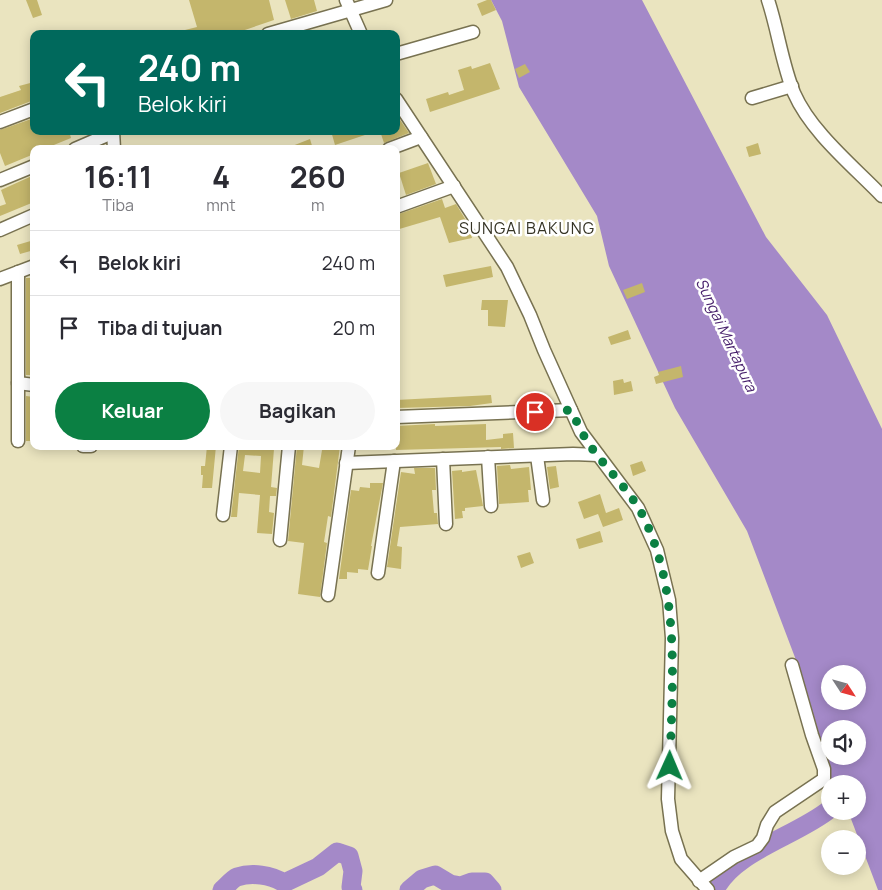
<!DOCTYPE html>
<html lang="id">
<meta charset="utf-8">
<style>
body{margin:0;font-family:Manrope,sans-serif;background:#f7f7f7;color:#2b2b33;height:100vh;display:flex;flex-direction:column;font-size:19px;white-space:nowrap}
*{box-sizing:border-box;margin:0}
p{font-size:16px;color:#7c7c81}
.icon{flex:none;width:28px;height:28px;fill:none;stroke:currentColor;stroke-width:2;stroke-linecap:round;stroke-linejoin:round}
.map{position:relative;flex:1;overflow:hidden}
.side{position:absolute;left:30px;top:145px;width:370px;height:305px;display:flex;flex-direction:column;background:#fff;border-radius:10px;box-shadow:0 2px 12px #0003}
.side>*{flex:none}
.guide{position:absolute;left:30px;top:30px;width:370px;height:105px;border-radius:10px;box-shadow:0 2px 12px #0003;background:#00695c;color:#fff;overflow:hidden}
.needle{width:32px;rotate:126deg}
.tools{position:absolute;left:821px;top:665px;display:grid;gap:10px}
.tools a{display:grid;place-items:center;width:45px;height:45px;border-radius:50%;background:#fff;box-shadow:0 2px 12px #0003;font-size:25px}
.pin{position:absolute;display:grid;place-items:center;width:42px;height:42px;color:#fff;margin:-21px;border:2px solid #fff;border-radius:50%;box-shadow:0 1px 5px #0007}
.me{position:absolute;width:55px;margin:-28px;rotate:1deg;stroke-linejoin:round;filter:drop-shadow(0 0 4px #0008)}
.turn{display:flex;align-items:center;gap:18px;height:105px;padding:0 25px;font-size:22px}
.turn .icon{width:65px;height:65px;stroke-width:2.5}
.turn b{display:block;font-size:35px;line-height:42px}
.eta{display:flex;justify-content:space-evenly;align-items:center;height:85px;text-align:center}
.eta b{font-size:30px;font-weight:700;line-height:35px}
.action{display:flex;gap:10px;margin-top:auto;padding:10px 25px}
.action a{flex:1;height:58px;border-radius:30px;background:#0b8043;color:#fff;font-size:20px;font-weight:700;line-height:58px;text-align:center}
.action a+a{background:#f7f7f7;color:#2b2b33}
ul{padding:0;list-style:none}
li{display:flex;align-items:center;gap:15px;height:65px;padding:0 25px;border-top:1px solid #e1e1e2}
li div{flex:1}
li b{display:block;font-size:19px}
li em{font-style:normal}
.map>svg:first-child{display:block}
.water{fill:#a489c8;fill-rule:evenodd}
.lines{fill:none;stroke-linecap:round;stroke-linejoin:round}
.river{stroke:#a489c8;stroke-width:19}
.building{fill:#c4b66c;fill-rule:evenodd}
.minor-casing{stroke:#787251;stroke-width:15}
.minor{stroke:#fff;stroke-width:12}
.route{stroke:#0b8043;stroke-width:9;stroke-dasharray:0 16.2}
.labels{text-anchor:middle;stroke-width:5;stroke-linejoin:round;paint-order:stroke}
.water-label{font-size:15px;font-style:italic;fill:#49226d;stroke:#fff}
.quarter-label{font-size:16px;letter-spacing:1px;fill:#353324;stroke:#fff}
</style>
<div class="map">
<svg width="882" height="890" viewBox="0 0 882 890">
<rect width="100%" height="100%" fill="#eae4bf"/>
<!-- water -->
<path class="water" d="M491,0H642L766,237L827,315L882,429V890H878L848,811H858V784H834L831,778L799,668L747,531L675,408L609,266L597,216L519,87L502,21ZM830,674H858V701H830ZM830,729H858V756H830Z"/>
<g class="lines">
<!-- river -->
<g class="river">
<path d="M222,890C227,886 232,879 237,877C252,872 271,875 284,883L318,867L337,852L349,856L353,871L351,887L353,890"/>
<polyline points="409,890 422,879 435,875 450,884 461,886 472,882 485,882 492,890"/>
<path d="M715,890C734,851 797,836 830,809"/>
</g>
</g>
<!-- building -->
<g class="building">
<polygon points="26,0 37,0 42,15 33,18"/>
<polygon points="189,0 269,0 274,20 233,34 181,34 181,31 197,27"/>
<polygon points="285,0 314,0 317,11 291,19"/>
<polygon points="487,0 491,0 496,10 482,16 477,4"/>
<polygon points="490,63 500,89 430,112 426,99 448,92 449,95 464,90 458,70 471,66 472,69"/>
<polygon points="525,64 530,72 519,78 515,69"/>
<polygon points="34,82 34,100 0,113 0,97 21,90 19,86"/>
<polygon points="396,114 409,133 384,143 380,131 396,131"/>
<polygon points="34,118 34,131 69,131 71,138 44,149 34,149 34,154 5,166 0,153 0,130"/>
<polygon points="331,131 371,131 371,133 335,145"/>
<polygon points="310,139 313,149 287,149 287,148"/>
<polygon points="758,143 761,154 749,157 746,147"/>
<polygon points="428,163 436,184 406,195 399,173"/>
<polygon points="34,175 34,202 0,216 0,206 6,204 1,190"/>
<polygon points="442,199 445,208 456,204 467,222 472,238 449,243 440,217 396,230 396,215"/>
<polygon points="34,240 34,250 20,254 17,245"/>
<polygon points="491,266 493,277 446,287 443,275"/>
<rect x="26" y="278" width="8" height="97"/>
<polygon points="642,283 645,292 627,299 623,290"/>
<polygon points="482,300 508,300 505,327 488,326 488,310 481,310"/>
<polygon points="628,330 631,339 611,345 608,337"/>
<polygon points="681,366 683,377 656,384 654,377 659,375 658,372"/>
<polygon points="623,379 624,383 631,381 633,391 614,395 613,381"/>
<polygon points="491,395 492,403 470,406 396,408 396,400"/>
<polygon points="26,396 34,397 34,441 26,441"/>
<polygon points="435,424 435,426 486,424 486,440 503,438 503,434 513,433 514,448 501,449 501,447 396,450 396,426"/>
<polygon points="207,446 216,446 212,488 202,488 203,475 201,475 201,466 205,466"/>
<path d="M239,446L274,449L271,487L277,488L276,496H270L269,512L274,513L272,534L257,533L260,495L239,493L237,517H231ZM245,455L261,456L260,473L243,471Z"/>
<polygon points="297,446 304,446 302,465 319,468 322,450 326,450 327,446 340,446 331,517 328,516 324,542 327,543 320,597 298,594 304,543 288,541"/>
<polygon points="642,461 646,471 633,476 630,465"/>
<polygon points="510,465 511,469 529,467 531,490 528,490 529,502 499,504 497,466"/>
<polygon points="556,466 559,487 550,489 547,467"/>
<polygon points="414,468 435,468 436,490 432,490 434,513 437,513 438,524 400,527 397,546 402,547 401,569 387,567 401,472 415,474"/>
<polygon points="462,470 462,472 476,470 483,506 465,508 465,511 462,511 463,518 455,519 452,471"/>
<polygon points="370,483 383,483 371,546 372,546 368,570 358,569 358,573 347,572 347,579 339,579 351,490 359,491 360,487 370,488"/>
<polygon points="600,494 606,513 619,508 623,520 603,527 598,514 584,519 578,502"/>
<polygon points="600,531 603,542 579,549 576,539"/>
<polygon points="530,552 534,563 521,568 517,556"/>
</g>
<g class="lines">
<defs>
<g id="minor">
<polyline points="346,0 361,34"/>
<path d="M768,0C778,30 782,64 794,93C811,132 853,166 882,196"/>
<polyline points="268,34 386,0"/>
<polyline points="396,54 473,32"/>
<polyline points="752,98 792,86"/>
<polyline points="396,99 507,267 530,315 544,350 581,432 638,508 657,550 669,600 672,638 668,799 672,831 681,859 708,890"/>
<polyline points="0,122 34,109"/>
<polyline points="113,131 114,149"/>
<polyline points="75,149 112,133"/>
<polyline points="389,149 421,137"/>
<polyline points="0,180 34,166"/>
<polyline points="396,207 454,186"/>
<polyline points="0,230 34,215"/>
<polyline points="0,279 34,266"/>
<polyline points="18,383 34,385"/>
<polyline points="396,417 571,410"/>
<polyline points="18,441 18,272"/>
<polyline points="83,446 91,446"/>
<polyline points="537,456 543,500"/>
<polyline points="488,457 491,506"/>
<polyline points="443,459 446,524"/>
<polyline points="346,463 573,454 598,455"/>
<polyline points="223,515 231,446"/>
<polyline points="280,540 289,446"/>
<polyline points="378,573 394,461"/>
<polyline points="328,595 349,446"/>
<polyline points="699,881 734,857 757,846 763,838 767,825 775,812 824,779 824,769 812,735 792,665"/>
</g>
</defs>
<!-- minor casing -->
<use href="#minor" class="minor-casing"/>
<!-- minor -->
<use href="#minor" class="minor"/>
</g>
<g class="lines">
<!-- route -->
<path class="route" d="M535,412L571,410C577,422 582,434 589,444C606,469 631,491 644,518C681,595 672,683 670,766"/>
</g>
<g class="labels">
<!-- water labels -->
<g class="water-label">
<text transform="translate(726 335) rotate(65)" y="5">Sungai Martapura</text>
</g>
<!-- quarter labels -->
<g class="quarter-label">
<text x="527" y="234">SUNGAI BAKUNG</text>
</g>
</g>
</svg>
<div class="tools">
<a><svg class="needle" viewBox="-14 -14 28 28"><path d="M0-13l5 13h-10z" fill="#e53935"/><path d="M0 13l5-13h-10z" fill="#7c7c81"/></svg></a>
<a><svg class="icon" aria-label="sound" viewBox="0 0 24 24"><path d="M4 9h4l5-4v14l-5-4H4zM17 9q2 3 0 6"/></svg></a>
<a>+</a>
<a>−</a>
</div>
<div class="pin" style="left:535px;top:412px;background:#d93025"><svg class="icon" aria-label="arrive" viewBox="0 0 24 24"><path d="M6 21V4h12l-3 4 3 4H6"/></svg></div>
<svg class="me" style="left:670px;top:766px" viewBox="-20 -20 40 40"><path d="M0-17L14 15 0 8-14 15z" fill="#0b8043" stroke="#fff" stroke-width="4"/></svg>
<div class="guide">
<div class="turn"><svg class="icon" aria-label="left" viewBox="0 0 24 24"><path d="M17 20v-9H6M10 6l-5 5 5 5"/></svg><div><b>240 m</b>Belok kiri</div></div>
</div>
<section class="side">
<div class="eta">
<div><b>16:11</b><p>Tiba</p></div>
<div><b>4</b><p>mnt</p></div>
<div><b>260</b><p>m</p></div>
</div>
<ul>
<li><svg class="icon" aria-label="left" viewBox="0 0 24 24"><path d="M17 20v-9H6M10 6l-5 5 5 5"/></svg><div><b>Belok kiri</b></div><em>240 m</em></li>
<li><svg class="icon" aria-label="arrive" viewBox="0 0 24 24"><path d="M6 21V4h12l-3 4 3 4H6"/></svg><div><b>Tiba di tujuan</b></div><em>20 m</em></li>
</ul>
<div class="action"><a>Keluar</a><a>Bagikan</a></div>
</section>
</div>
